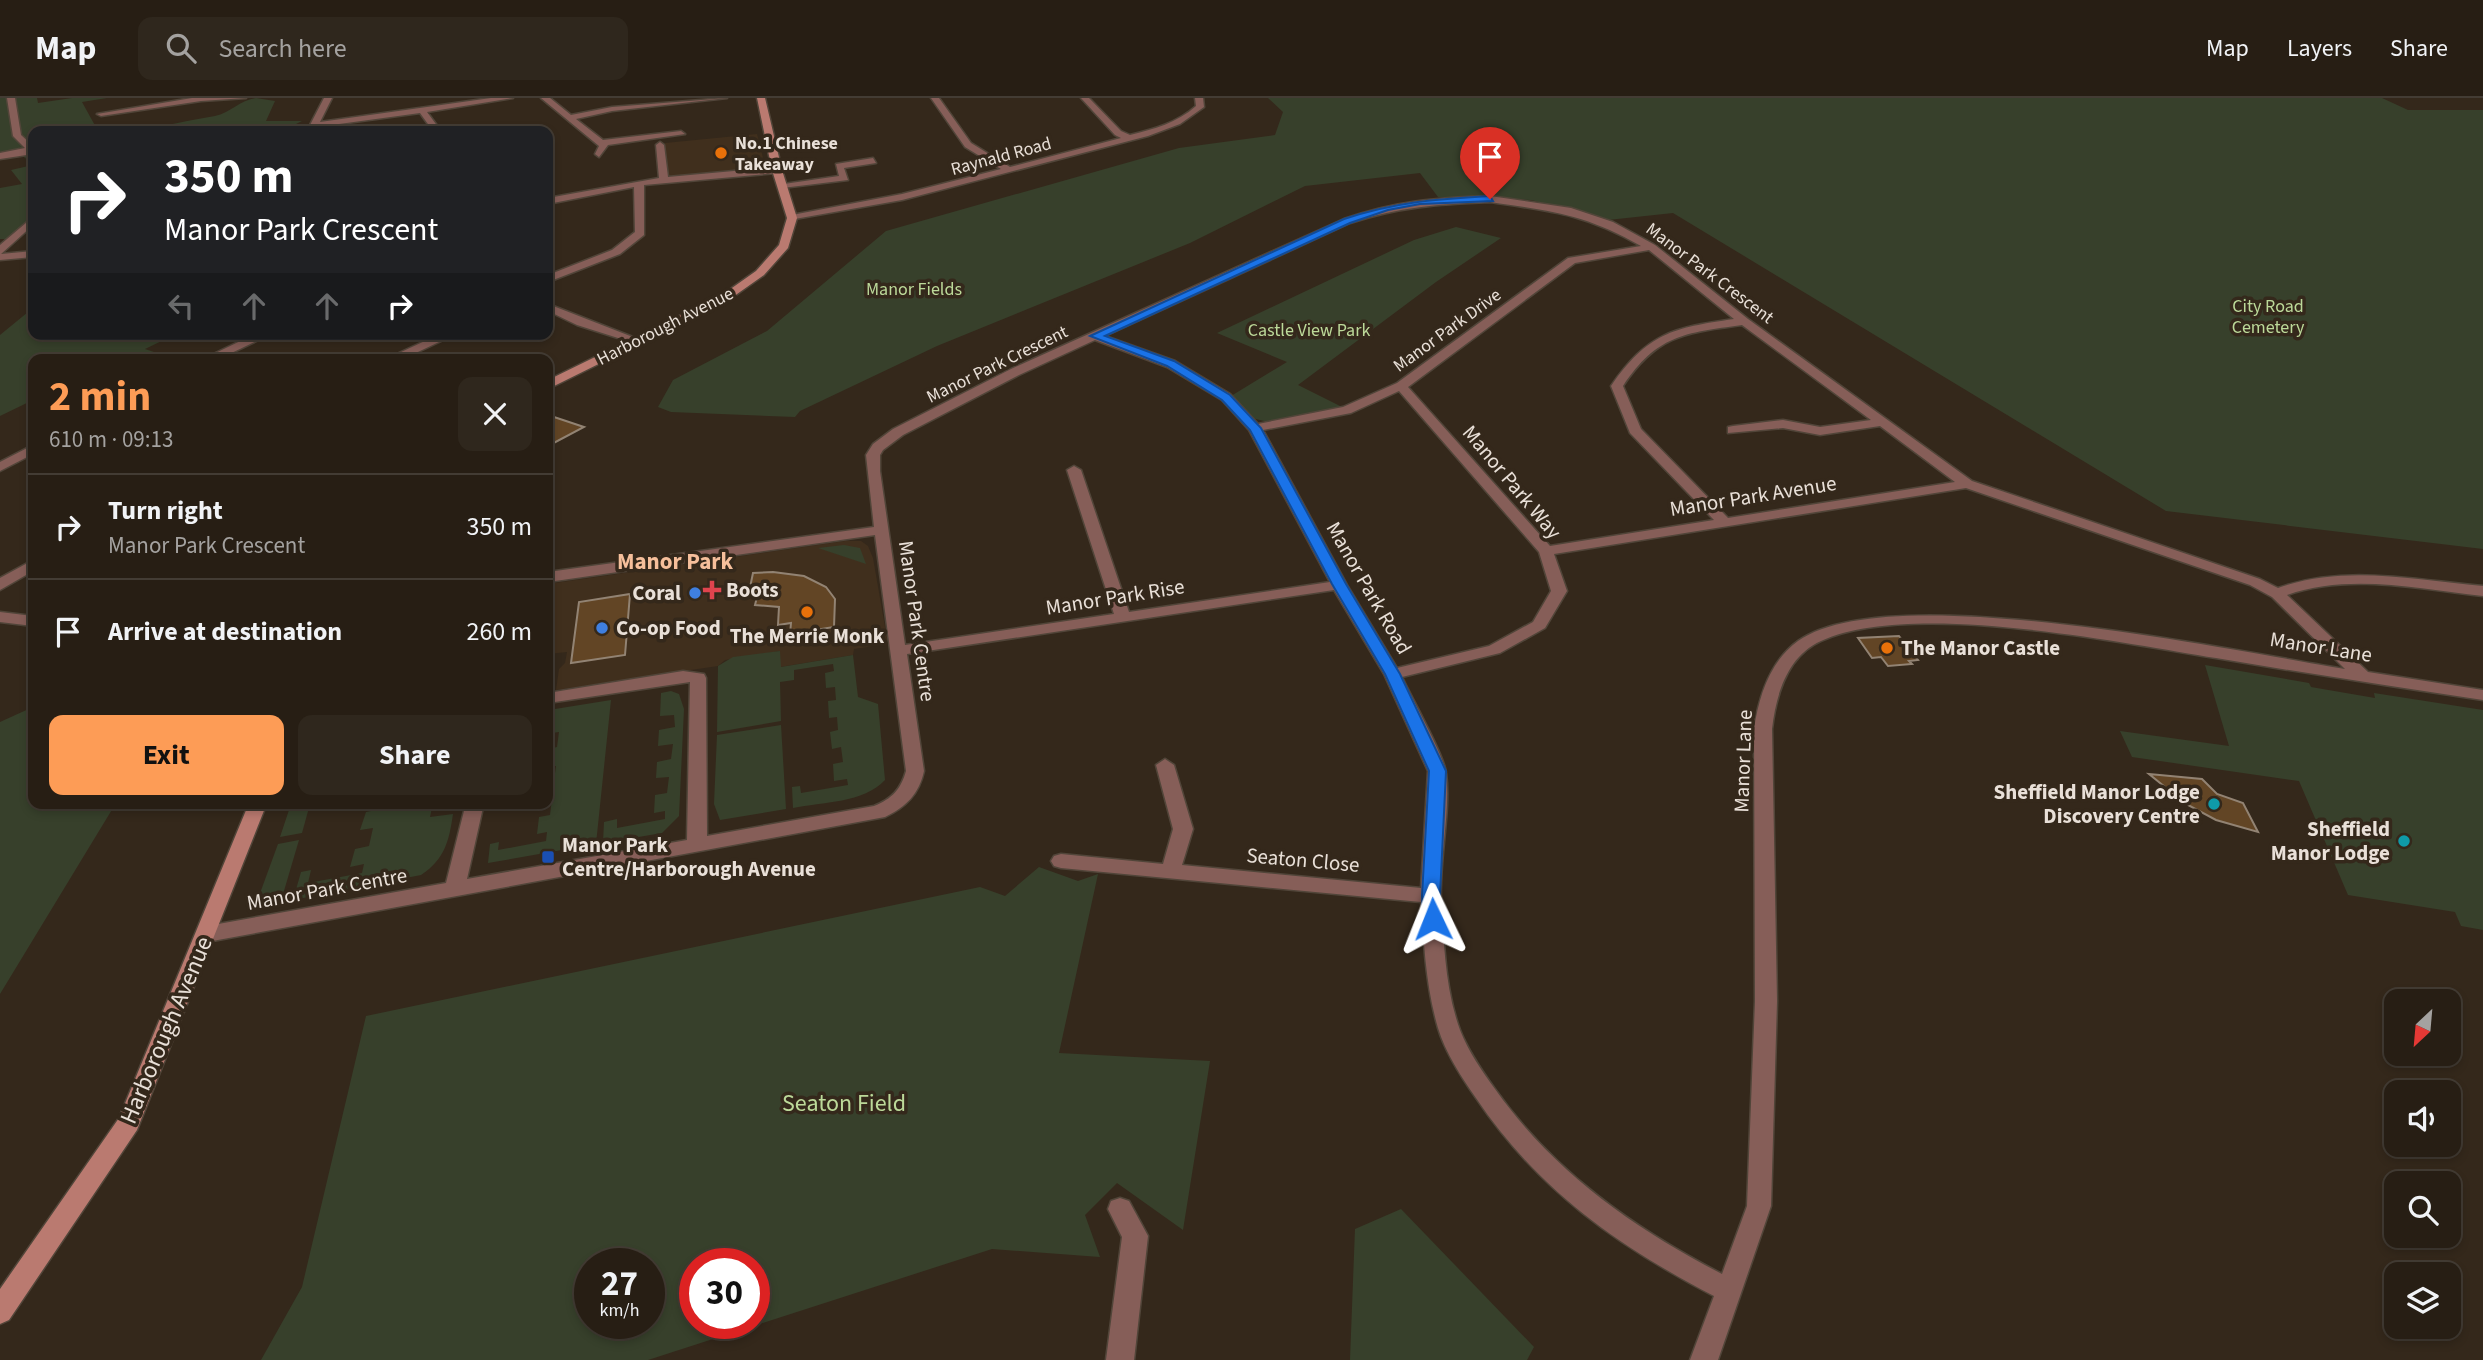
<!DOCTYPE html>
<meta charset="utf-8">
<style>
body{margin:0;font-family:"Source Sans 3",sans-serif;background:#2f271d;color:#f1f3f6;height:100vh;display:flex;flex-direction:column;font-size:26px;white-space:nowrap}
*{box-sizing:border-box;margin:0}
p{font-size:23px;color:#a4a2a0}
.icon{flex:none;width:38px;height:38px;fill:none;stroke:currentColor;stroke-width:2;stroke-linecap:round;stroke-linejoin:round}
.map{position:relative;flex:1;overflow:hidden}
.drawer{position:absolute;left:28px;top:256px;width:525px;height:455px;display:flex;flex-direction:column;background:#271e14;border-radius:14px;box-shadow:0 4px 10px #0003,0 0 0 2px #433c34}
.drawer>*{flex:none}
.banner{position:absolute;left:28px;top:28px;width:525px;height:214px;border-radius:14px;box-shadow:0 4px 10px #0003,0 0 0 2px #433c34;background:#202124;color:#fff;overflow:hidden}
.needle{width:46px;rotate:206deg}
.controls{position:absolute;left:2384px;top:891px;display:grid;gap:14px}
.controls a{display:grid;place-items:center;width:77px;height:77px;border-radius:14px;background:#271e14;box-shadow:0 4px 10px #0003,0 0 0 2px #433c34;font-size:35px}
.speed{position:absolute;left:574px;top:1150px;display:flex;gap:14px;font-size:35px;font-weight:700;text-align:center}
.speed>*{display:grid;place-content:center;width:91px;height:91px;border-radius:50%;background:#271e14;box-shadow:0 4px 10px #0003,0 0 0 2px #433c34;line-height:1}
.speed small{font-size:18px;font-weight:400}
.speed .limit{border:10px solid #d22;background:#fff;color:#111}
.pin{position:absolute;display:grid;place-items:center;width:60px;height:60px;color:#fff;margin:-72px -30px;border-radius:50% 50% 50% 0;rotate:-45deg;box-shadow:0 0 7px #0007}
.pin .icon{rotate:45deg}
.me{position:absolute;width:77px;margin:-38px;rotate:358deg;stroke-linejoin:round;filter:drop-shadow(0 0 5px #0008)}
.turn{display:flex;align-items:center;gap:24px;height:147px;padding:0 21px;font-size:32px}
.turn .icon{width:91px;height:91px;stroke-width:2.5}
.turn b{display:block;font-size:49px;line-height:60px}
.lanes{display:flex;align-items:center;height:66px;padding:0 21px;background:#0003;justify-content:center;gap:35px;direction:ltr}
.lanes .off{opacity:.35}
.round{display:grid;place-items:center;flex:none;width:74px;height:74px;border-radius:14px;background:#2f271d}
.head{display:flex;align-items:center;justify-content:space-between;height:119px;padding:0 21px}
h1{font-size:42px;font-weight:700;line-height:52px;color:#fd9c56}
.button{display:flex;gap:14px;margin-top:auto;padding:14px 21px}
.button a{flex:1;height:80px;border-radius:14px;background:#fd9c56;color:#111;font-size:28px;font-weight:700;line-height:80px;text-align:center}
.button a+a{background:#2f271d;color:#f1f3f6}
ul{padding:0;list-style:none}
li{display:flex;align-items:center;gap:21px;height:105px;padding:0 21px;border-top:2px solid #433c34}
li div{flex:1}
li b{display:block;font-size:26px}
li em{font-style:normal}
header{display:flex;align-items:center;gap:42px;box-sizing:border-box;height:98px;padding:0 35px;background:#271e14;border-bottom:2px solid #433c34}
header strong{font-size:33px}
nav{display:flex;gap:38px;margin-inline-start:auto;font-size:24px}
.search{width:490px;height:63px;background:#2f271d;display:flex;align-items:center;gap:18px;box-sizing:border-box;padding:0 24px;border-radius:14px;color:#a4a2a0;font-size:26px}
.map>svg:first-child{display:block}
.built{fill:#402f1d}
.green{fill:#37402b;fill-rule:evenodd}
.building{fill:#624525;stroke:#928373;stroke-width:2}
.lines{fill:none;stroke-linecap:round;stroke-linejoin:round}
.street-casing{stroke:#514539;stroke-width:3}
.secondary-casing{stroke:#514539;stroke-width:3}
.street{fill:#865e58;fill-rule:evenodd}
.secondary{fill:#ba7a70;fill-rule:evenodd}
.route{fill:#1a73e8;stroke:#114b97;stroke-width:2}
.food-dot{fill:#e8710a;stroke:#34281b;stroke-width:2.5}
.health-dot{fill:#e0444e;stroke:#34281b;stroke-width:2.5}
.shop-dot{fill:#3f7fe0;stroke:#34281b;stroke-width:2.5}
.culture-dot{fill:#0f9aa8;stroke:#34281b;stroke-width:2.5}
.transit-dot{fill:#1a4fb4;stroke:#34281b;stroke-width:2.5}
.labels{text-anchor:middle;stroke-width:7;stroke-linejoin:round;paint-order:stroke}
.far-poi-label{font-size:18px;font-weight:bold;fill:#e9e0d8;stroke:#34281b;text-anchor:start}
.far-street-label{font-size:18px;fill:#e9e0d8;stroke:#34281b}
.far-park-label{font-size:18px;fill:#bcd999;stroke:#34281b}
.street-label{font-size:21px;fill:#e9e0d8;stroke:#34281b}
.poi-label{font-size:21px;font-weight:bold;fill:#e9e0d8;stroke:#34281b;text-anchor:start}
.neighbourhood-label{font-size:23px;font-weight:bold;fill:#f6bf9b;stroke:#34281b}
.near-street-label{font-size:24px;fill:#e9e0d8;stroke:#34281b}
.near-park-label{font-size:24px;fill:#bcd999;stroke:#34281b}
</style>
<header>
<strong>Map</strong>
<div class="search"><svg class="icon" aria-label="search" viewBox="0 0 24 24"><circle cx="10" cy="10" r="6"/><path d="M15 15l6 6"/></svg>Search here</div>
<nav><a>Map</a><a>Layers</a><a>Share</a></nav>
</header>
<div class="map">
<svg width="2483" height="1262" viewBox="0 0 2483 1262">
<rect width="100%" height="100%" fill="#34281b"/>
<!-- built -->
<g class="built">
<polygon points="757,36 765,68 761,70 667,80 665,45"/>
<polygon points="845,443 861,443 868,448 873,460 888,546 854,551 853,557 780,569 780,553 725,562 718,568 556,592 559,571 565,565 567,554 548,556 548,486"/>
</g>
<!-- green -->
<g class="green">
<polygon points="0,0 37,0 38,5 72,0 107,0 82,4 98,33 33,33 33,66 16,53 0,56"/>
<path d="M256,0L275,3L266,23H302L290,29L262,27L204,33H103L134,28L139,33C165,27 188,23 215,18C230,15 240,2 256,0Z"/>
<polygon points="1268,0 2382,0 2408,12 2483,12 2483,451 2166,413 1673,115 1608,122 1531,102 1438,99 1420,75 1305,88 1190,145 937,248 800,313 795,319 671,314 658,309 673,282 767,233 886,133 1179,50 1275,37 1283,14"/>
<polygon points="33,67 33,117 7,141 0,141 0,90 22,86 11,72"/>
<polygon points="1456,129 1501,140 1436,184 1298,287 1342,309 1268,324 1252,320 1231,298 1287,264 1217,235 1414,142"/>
<path d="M33,210V236H192L183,240L172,238L145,251L154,254C141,259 133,256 122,261H33V302L0,318V237Z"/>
<polygon points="844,447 860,450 866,466 818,450"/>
<path d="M780,553L781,569L853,557L858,599L878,606L885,682C864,705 822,704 793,710L792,689L800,688L801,695L848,687L847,681L834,683L833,666L843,664L841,649L832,651L830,634L838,632L837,619L829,620L828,603L836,602L835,589L826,590L825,575L834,573L833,566L794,572V582L780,584L781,623L717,634L718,568L733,559Z"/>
<polygon points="2205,567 2309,585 2311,589 2375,600 2374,595 2483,612 2483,832 2461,828 2455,814 2348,797 2299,683 2132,659 2120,633 2229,648"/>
<polygon points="671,593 679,596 684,611 679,718 662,735 603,745 604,724 617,721 617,730 665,721 665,713 654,715 655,697 667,695 669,679 656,680 657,664 671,661 673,646 658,648 659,632 675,629 674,617 660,618 661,595"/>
<polygon points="611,602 596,746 488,765 490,746 499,744 498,752 546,743 547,734 537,736 539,719 550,717 552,700 548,700 548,684 554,682 556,668 548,668 549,651 557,649 559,634 552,635 555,611"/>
<polygon points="33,609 33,705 116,705 0,896 0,624"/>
<polygon points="781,627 786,711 720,722 714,706 717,637"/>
<path d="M383,705H433L430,719L453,716C449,743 445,761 421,777L293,802L301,774L311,772L308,785L362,775L364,766L350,769L355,751L369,748L373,730L360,732L366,714L381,711Z"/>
<polygon points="310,706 302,735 280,739 290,709"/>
<polygon points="299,742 281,803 263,802 259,798 278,746"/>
<path d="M1039,769L1078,783L1098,776L1059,955L1210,963L1183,1132L1117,1085L1085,1117L1100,1159L992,1151L648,1262H261L302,1189L366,918L980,789L1005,798ZM590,1166H649V1225H590ZM695,1166H754V1225H695Z"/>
<polygon points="1401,1111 1534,1249 1527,1262 1350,1262 1355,1131"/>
</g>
<!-- building -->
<g class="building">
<polygon points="548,317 584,329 548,348"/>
<polygon points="773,474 804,478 826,489 835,501 834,529 790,536 791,525 778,527 779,509 755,507 757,499 748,499 753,475"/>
<polygon points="630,496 625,557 571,565 579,504"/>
<polygon points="1899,538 1918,562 1909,563 1912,566 1888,568 1881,559 1872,560 1858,540"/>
<polygon points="2149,676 2202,681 2217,696 2243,705 2258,734 2216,722 2186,706"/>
</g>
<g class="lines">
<defs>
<g id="street">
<polygon points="7,0 15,0 21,37 33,48 33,56 0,61 0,55 25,50 13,38"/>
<polygon points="192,0 246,0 201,3 101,18 97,16"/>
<polygon points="324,0 332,0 320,24 491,0 513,0 427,14 441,33 433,33 420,15 317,29 315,33 287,33 309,29"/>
<polygon points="541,0 550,0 571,17 612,9 727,0 612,13 576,21 603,42 681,33 685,36 608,47 599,59 595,56 599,48"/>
<path d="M931,0H939L971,45L1010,69L1121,40L1115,37L1081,0H1089L1121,33L1130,37C1154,31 1177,25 1196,8L1195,0H1203L1204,9L1180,26L1148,38L902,102L789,122L787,120L792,117L902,96L1001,71L965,49Z"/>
<polygon points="660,44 664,47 668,79 777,69 782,72 777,75 644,87 644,137 620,156 548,184 548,177 612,152 635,134 634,89 548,106 548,100 659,80 656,47"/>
<polygon points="873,60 876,65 844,70 848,82 782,90 777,87 839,78 836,66"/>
<path d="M1490,98L1571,110L1613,124L1655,147L1748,221L1972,383L2260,481L2278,490C2345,466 2414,482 2483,488V498C2419,491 2350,475 2287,497L2368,574L2483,592V602C2394,589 2305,575 2216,560C2117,544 1911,502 1821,543C1787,558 1776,597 1772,631L1777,903L1771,1108L1718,1262H1690L1714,1198C1618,1148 1538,1092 1476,1000C1462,980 1445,954 1438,930C1426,889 1424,847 1421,804L1061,770L1054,768L1051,763L1054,758L1061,756L1163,766L1173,731L1156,667L1165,661L1174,667L1193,731L1182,767L1421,790L1428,673L1384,576L1334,492L907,556L924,673C919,696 906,709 885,719L207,844L200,842L197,836L200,830L207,828L446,785L466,705H484L467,781L687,742L690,584L548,605V595L683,573L704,576L706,580L707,738L874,708C892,701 901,691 906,673L875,437L548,484V474L874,429L866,357L873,346L893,331L1011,271L1344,121C1396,103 1435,100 1490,98ZM1490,104C1552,113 1585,116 1641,148L1568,160L1397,285L1343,309L1258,326L1230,296L1175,263L1105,238L1350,125C1399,109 1439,106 1490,104ZM1649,152L1734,221C1672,230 1648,235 1611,288L1630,335L1714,422L1550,448L1408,289L1575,165ZM1742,227L1871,322L1820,329L1783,322L1733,328L1728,329V335L1783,330L1820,337L1880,328L1955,384L1728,420L1641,331L1623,288C1657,237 1684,235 1742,227ZM1095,242L1167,269L1222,302L1249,332L1330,484L1129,514L1081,372L1074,368L1067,372L1114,516L905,547L880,373V357L883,352L903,337L1019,277ZM1399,293L1539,454L1551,493L1533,524L1489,548L1397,570L1347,487L1263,332L1351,315ZM1966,390L2250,487L2272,499L2345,571C2233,553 1887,479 1798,543C1770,563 1759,598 1754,631L1755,903L1747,1108L1722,1176C1633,1130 1553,1073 1495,991C1482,973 1468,953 1460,932C1445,891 1444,845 1441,801C1439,762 1451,712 1446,675C1444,657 1411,599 1402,579L1500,555L1545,530L1567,493L1554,456Z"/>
<polygon points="33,119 33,127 1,156 33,153 33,159 0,162 0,147"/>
<polygon points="548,206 643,243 637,246 577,227 548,213"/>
<polygon points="255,236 271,236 219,261 203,261"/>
<polygon points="440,236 456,236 403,261 386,261"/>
<polygon points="33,347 33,356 0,373 0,364"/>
<polygon points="33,462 33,473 0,492 0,480"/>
<polygon points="0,514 33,518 33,528 0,524"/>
<polygon points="1120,1100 1129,1103 1148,1138 1134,1262 1106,1262 1122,1139 1108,1111 1111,1103"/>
</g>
<g id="secondary">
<polygon points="757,0 765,0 782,72 797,120 788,150 764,177 730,201 548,291 548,282 722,197 756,173 779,147 787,120 772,72"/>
<polygon points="249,705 267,705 137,1032 9,1222 0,1226 0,1191 119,1020"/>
</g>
</defs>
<!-- street casing -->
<use href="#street" class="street-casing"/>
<!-- secondary casing -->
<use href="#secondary" class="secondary-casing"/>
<!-- street -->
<use href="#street" class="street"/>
<!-- secondary -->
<use href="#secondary" class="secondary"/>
</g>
<!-- route -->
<path class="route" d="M1490,98L1493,103L1420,106L1388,112L1350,125L1105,238L1174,263L1230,297L1261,330L1346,486L1400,576L1446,673L1440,798L1442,821L1433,828L1423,821L1422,798L1429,673L1385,576L1332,486L1250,332L1222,302L1167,268L1090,238L1344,121C1395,104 1436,101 1490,98Z"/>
<!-- markers -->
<g class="food-dot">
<circle cx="721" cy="55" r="7"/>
<circle cx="807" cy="514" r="7"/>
<circle cx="1887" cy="550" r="7"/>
</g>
<path class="health-dot" d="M708.5 481.5h7v7h7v7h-7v7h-7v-7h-7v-7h7z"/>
<g class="shop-dot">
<circle cx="695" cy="495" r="7"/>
<circle cx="602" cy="530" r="7"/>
</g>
<g class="culture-dot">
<circle cx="2214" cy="706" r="7"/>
<circle cx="2404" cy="743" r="7"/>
</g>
<rect class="transit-dot" x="541" y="752" width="14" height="14" rx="3.5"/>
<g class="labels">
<!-- far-poi labels -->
<g class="far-poi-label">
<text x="735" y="51">No.1 Chinese<tspan x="735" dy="21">Takeaway</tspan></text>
</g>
<!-- far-street labels -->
<g class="far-street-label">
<text transform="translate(1001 58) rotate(-15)" y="6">Raynald Road</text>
<text transform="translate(1710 175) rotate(37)" y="6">Manor Park Crescent</text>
<text transform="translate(665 228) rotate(-27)" y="6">Harborough Avenue</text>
<text transform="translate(1447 232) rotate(-36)" y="6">Manor Park Drive</text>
<text transform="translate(997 266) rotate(-26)" y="6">Manor Park Crescent</text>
</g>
<!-- far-park labels -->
<g class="far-park-label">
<text x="914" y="197">Manor Fields</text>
<text x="2268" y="214">City Road<tspan x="2268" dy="21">Cemetery</tspan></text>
<text x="1309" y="238">Castle View Park</text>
</g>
<!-- street labels -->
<g class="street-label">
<text transform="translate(1512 384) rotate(50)" y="7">Manor Park Way</text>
<text transform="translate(1753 398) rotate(-9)" y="7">Manor Park Avenue</text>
<text transform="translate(1369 490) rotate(60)" y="7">Manor Park Road</text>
<text transform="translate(1115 499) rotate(-9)" y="7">Manor Park Rise</text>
<text transform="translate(917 523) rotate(82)" y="7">Manor Park Centre</text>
<text transform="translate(2321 549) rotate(9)" y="7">Manor Lane</text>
<text transform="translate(1743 663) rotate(-88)" y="7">Manor Lane</text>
<text transform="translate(1303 762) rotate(5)" y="7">Seaton Close</text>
<text transform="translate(327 791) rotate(-10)" y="7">Manor Park Centre</text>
</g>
<!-- poi labels -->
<g class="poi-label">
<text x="726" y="499">Boots</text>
<text x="681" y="502" text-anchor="end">Coral</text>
<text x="616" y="537">Co-op Food</text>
<text x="807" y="545" text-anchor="middle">The Merrie Monk</text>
<text x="1901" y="557">The Manor Castle</text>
<text x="2200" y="701" text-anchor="end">Sheffield Manor Lodge<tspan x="2200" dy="24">Discovery Centre</tspan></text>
<text x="2390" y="738" text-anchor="end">Sheffield<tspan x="2390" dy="24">Manor Lodge</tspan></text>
<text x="562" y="754">Manor Park<tspan x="562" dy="24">Centre/Harborough Avenue</tspan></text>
</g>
<!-- neighbourhood labels -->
<g class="neighbourhood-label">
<text x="675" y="471">Manor Park</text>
</g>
<!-- near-street labels -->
<g class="near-street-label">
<text transform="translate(166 932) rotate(-67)" y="8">Harborough Avenue</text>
</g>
<!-- near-park labels -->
<g class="near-park-label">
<text x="844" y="1013">Seaton Field</text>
</g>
</g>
</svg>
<div class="controls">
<a><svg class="needle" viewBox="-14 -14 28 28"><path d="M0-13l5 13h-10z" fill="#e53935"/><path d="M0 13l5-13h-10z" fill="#a4a2a0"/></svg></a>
<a><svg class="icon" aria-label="sound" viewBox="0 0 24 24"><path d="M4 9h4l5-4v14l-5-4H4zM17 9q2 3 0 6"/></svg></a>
<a><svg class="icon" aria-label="search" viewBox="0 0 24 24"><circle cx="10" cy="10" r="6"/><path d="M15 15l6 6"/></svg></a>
<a><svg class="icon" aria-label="layers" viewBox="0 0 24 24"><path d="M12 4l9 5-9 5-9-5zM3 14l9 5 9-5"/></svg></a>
</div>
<div class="speed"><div>27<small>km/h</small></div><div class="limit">30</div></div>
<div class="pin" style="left:1490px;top:101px;background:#d93025"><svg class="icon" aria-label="arrive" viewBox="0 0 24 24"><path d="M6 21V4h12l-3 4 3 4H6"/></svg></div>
<svg class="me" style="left:1433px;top:821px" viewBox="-20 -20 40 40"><path d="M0-17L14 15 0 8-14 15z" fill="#1a73e8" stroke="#fff" stroke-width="4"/></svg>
<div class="banner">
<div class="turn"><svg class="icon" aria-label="right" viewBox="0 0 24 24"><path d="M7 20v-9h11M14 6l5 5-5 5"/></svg><div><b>350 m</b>Manor Park Crescent</div></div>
<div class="lanes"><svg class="icon off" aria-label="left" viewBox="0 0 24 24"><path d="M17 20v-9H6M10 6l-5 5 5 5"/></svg><svg class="icon off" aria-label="ahead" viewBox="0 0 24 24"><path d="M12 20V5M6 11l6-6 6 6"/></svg><svg class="icon off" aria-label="ahead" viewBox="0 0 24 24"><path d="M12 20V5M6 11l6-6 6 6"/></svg><svg class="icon" aria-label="right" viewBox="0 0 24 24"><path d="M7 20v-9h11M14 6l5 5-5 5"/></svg></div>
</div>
<section class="drawer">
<div class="head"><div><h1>2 min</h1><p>610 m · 09:13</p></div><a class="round"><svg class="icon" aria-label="close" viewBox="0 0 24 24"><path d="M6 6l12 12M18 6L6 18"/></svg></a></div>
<ul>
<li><svg class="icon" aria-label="right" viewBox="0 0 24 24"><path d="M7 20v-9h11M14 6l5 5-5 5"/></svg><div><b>Turn right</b><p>Manor Park Crescent</p></div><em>350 m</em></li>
<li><svg class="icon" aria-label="arrive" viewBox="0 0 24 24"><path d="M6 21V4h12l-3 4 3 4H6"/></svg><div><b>Arrive at destination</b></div><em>260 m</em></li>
</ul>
<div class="button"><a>Exit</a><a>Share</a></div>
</section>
</div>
